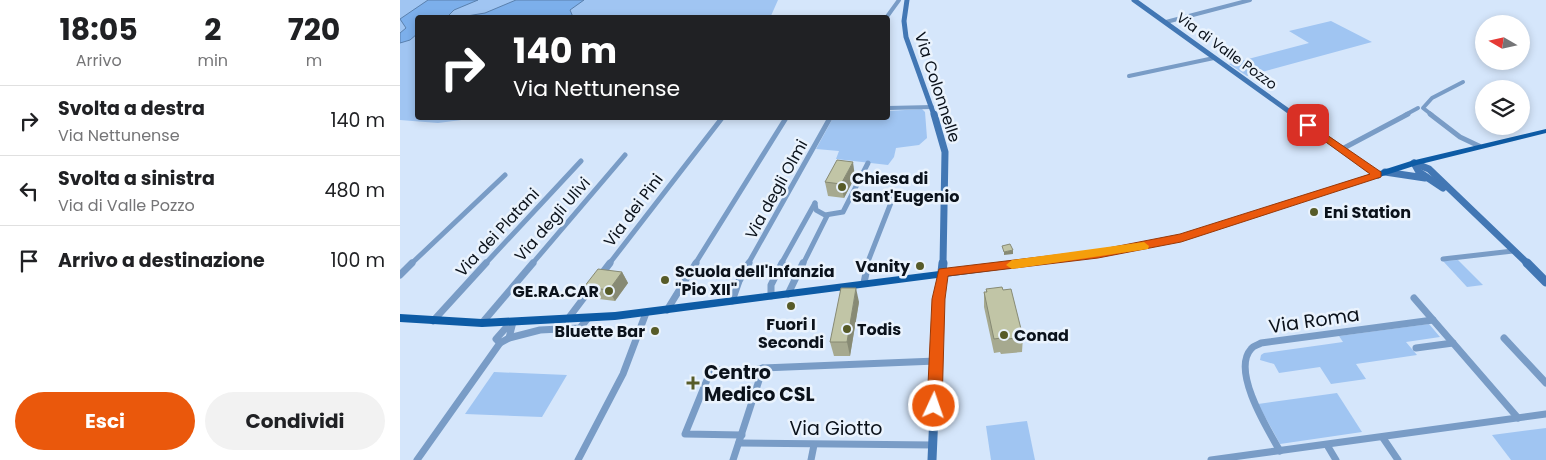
<!DOCTYPE html>
<html lang="it">
<style>
body{margin:0;font-family:Poppins,sans-serif;background:#f2f2f2;color:#202124;height:100vh;display:flex;flex-direction:column;font-size:19px;white-space:nowrap}
*{box-sizing:border-box;margin:0}
p{font-size:16px;color:#757577}
.icon{flex:none;width:28px;height:28px;fill:none;stroke:currentColor;stroke-width:2;stroke-linecap:round;stroke-linejoin:round}
.map{position:relative;flex:1;overflow:hidden}
.sheet{display:flex;flex-direction:column;background:#fff;width:400px}
.sheet>*{flex:none}
.banner{position:absolute;left:15px;top:15px;width:475px;height:105px;border-radius:5px;box-shadow:0 2px 8px #0003;background:#202124;color:#fff;overflow:hidden}
.needle{width:32px;rotate:279deg}
.tools{position:absolute;left:1075px;top:15px;display:grid;gap:10px}
.tools a{display:grid;place-items:center;width:55px;height:55px;border-radius:50%;background:#fff;box-shadow:0 2px 8px #0003;font-size:25px}
.pin{position:absolute;display:grid;place-items:center;width:42px;height:42px;color:#fff;margin:-21px;border-radius:10px;box-shadow:0 2px 8px #0006}
.me{position:absolute;width:55px;margin:-28px;rotate:3deg;stroke-linejoin:round;filter:drop-shadow(0 0 4px #0008)}
.turn{display:flex;align-items:center;gap:18px;height:105px;padding:0 15px;font-size:22px}
.turn .icon{width:65px;height:65px;stroke-width:2.5}
.turn b{display:block;font-size:35px;line-height:42px}
.eta{display:flex;justify-content:space-evenly;align-items:center;height:85px;text-align:center}
.eta b{font-size:30px;font-weight:700;line-height:35px}
.cta{display:flex;gap:10px;margin-top:auto;padding:10px 15px}
.cta a{flex:1;height:58px;border-radius:30px;background:#ea580c;color:#fff;font-size:20px;font-weight:700;line-height:58px;text-align:center}
.cta a+a{background:#f2f2f2;color:#202124}
ul{padding:0;list-style:none}
li{display:flex;align-items:center;gap:15px;height:70px;padding:0 15px;border-top:1px solid #e0e0e0}
li div{flex:1}
li b{display:block;font-size:19px}
li em{font-style:normal}
main{display:flex;flex:1;min-height:0}
.map>svg:first-child{display:block}
.green{fill:#a0c5f2}
.water{fill:#7cafeb;stroke:#5a80ad}
.lines{fill:none;stroke-linecap:round;stroke-linejoin:round}
.street-far2{stroke:#799cc6;stroke-width:4}
.street-far1{stroke:#799cc6;stroke-width:5}
.street{stroke:#799cc6;stroke-width:7}
.secondary-far2{stroke:#4277b4;stroke-width:5}
.secondary-far1{stroke:#4277b4;stroke-width:7}
.secondary{stroke:#4277b4;stroke-width:9}
.primary{fill:#0d5ba5;fill-rule:evenodd}
.wall{fill:#a6a98f}
.shaded-wall{fill:#878a74}
.building{fill:#c1c5a6;stroke:#878a74}
.route{fill:#ea580c;stroke:#983908}
.slow{fill:#f59e0b}
.poi-dot{fill:#575b28;stroke:#eaf3fd;stroke-width:2}
.labels{text-anchor:middle;stroke-width:5;stroke-linejoin:round;paint-order:stroke}
.far-street-label{font-size:14px;fill:#0b121b;stroke:#eaf3fd}
.street-label{font-size:16px;fill:#0b121b;stroke:#eaf3fd}
.poi-label{font-size:16px;font-weight:bold;fill:#0b121b;stroke:#eaf3fd;text-anchor:start}
.near-street-label{font-size:19px;fill:#0b121b;stroke:#eaf3fd}
.near-poi-label{font-size:19px;font-weight:bold;fill:#0b121b;stroke:#eaf3fd;text-anchor:start}
</style>
<main>
<section class="sheet">
<div class="eta">
<div><b>18:05</b><p>Arrivo</p></div>
<div><b>2</b><p>min</p></div>
<div><b>720</b><p>m</p></div>
</div>
<ul>
<li><svg class="icon" aria-label="right" viewBox="0 0 24 24"><path d="M7 20v-9h11M14 6l5 5-5 5"/></svg><div><b>Svolta a destra</b><p>Via Nettunense</p></div><em>140 m</em></li>
<li><svg class="icon" aria-label="left" viewBox="0 0 24 24"><path d="M17 20v-9H6M10 6l-5 5 5 5"/></svg><div><b>Svolta a sinistra</b><p>Via di Valle Pozzo</p></div><em>480 m</em></li>
<li><svg class="icon" aria-label="arrive" viewBox="0 0 24 24"><path d="M6 21V4h12l-3 4 3 4H6"/></svg><div><b>Arrivo a destinazione</b></div><em>100 m</em></li>
</ul>
<div class="cta"><a>Esci</a><a>Condividi</a></div>
</section>
<div class="map">
<svg width="1146" height="460" viewBox="0 0 1146 460">
<rect width="100%" height="100%" fill="#d5e6fb"/>
<!-- green -->
<g class="green">
<polygon points="0,0 378,0 370,18 18,18 18,118 77,118 38,123 0,120"/>
<polygon points="931,21 972,42 847,76 829,64 909,43 889,31"/>
<polygon points="522,109 525,112 527,138 519,145 496,148 494,157 488,165 436,159 439,151 416,149 433,118 488,118 488,111"/>
<polygon points="1058,260 1083,285 1067,287 1043,261"/>
<polygon points="1029,324 1040,337 1006,342 1017,355 956,364 966,379 931,384 920,367 879,373 874,364 860,360 861,355 864,353 943,342 939,336"/>
<polygon points="94,372 167,375 142,417 65,414"/>
<polygon points="937,393 962,432 880,444 858,404"/>
<polygon points="627,421 635,460 591,460 586,426"/>
<polygon points="1146,428 1146,460 1111,460 1092,435"/>
</g>
<!-- water -->
<g class="water">
<polygon points="28,0 78,0 54,10 47,17 18,18 17,34 10,40 0,43 0,33 6,28 0,19"/>
<polygon points="116,0 184,0 170,10 173,17 61,17 85,13"/>
</g>
<g class="lines">
<!-- street-far2 -->
<g class="street-far2">
<polyline points="486,18 499,0"/>
<polyline points="766,22 850,0"/>
<polyline points="729,76 814,58"/>
<polyline points="488,108 532,107"/>
<polyline points="1005,115 1018,108"/>
<polyline points="1032,115 1023,108 1032,98 1063,82"/>
</g>
<!-- street-far1 -->
<g class="street-far1">
<polyline points="1030,114 1060,137 1079,146"/>
<polyline points="942,149 1008,114"/>
<polyline points="452,196 494,195 467,264"/>
<polyline points="415,203 416,210 425,215 443,212 468,163"/>
<polyline points="1043,259 1113,251"/>
<polyline points="11,264 105,175"/>
<polyline points="85,264 181,161"/>
<polyline points="132,264 225,155"/>
<polyline points="209,264 322,118"/>
<polyline points="295,264 386,118"/>
<polyline points="348,264 430,118"/>
<polyline points="381,264 415,203"/>
<polyline points="403,264 427,216"/>
</g>
<!-- street -->
<g class="street">
<polyline points="0,275 12,263"/>
<polyline points="200,276 210,263"/>
<polyline points="464,283 468,263"/>
<polyline points="388,294 403,263"/>
<polyline points="371,296 371,285 382,263"/>
<polyline points="1014,298 1118,418"/>
<polyline points="332,301 339,281 349,263"/>
<polyline points="267,310 296,263"/>
<polyline points="167,320 192,287"/>
<polyline points="33,321 86,263"/>
<polyline points="111,322 96,339 100,343 109,338 113,322"/>
<polyline points="82,323 133,263"/>
<polyline points="109,338 140,330 180,328 188,318"/>
<polyline points="1104,338 1146,383"/>
<polyline points="1016,348 1053,343"/>
<polyline points="342,435 285,434 311,370 352,371 363,368 536,361"/>
<polyline points="983,438 998,460"/>
<polyline points="339,443 533,445"/>
<polyline points="927,445 936,460"/>
<path d="M880,451C868,430 831,371 851,349C853,346 858,345 861,343L1033,320"/>
<polyline points="17,460 100,343"/>
<polyline points="178,460 223,374 246,313"/>
<polyline points="333,460 363,368"/>
<polyline points="411,460 414,445"/>
<polyline points="811,460 1146,414"/>
</g>
<!-- secondary-far2 -->
<g class="secondary-far2">
<polyline points="507,0 504,21 506,37 534,115"/>
<polyline points="734,0 894,115"/>
</g>
<!-- secondary-far1 -->
<g class="secondary-far1">
<polyline points="534,114 545,152 543,264"/>
<polyline points="892,114 978,175"/>
<polyline points="1014,163 1029,169 1128,264"/>
<polyline points="1014,163 1019,172 1043,188"/>
<polyline points="985,172 1025,178"/>
</g>
<!-- secondary -->
<g class="secondary">
<polyline points="1127,263 1146,282"/>
<polyline points="532,460 539,299 543,263"/>
</g>
<!-- primary -->
<polygon class="primary" points="1146,129 1146,133 1017,165 781,241 698,257 215,320 82,327 0,322 0,314 82,319 215,312 698,251 780,235 1011,161"/>
</g>
<!-- wall -->
<g class="wall">
<polygon points="455,177 444,198 428,196 425,182"/>
<polygon points="222,272 228,283 215,301 191,298 184,287"/>
<polygon points="586,289 603,290 623,337 622,352 601,354 600,352 594,353 584,307 584,292 586,292"/>
<polygon points="459,302 450,356 434,356 430,342"/>
</g>
<!-- shaded-wall -->
<g class="shaded-wall">
<polygon points="453,162 455,177 444,198 441,184"/>
<polygon points="613,250 613,254 604,255 604,252"/>
<polygon points="222,272 228,283 215,301 209,290"/>
<polygon points="456,288 459,302 450,356 447,342"/>
</g>
<!-- building -->
<g class="building">
<polygon points="437,160 453,162 441,184 425,182"/>
<polygon points="610,244 613,250 604,252 602,246"/>
<polygon points="198,269 222,272 209,290 184,287"/>
<polygon points="602,287 603,290 611,289 623,337 601,340 601,338 594,339 584,292 587,292 586,289"/>
<polygon points="441,288 456,288 447,342 430,342"/>
</g>
<!-- route -->
<polygon class="route" points="908,122 981,172 981,177 781,242 698,258 548,276 545,299 542,406 539,411 534,413 529,411 527,406 532,299 539,269 698,250 780,234 970,174 905,127 904,125"/>
<!-- slow -->
<polygon class="slow" points="744,242 749,246 748,249 612,269 606,265 612,260"/>
<!-- markers -->
<g class="poi-dot">
<circle cx="442" cy="187" r="5"/>
<circle cx="914" cy="212" r="5"/>
<circle cx="520" cy="266" r="5"/>
<circle cx="265" cy="280" r="5"/>
<circle cx="209" cy="291" r="5"/>
<circle cx="391" cy="306" r="5"/>
<circle cx="447" cy="329" r="5"/>
<circle cx="255" cy="331" r="5"/>
<circle cx="604" cy="335" r="5"/>
<path d="M290.5 375.5h5v5h5v5h-5v5h-5v-5h-5v-5h5z"/>
</g>
<g class="labels">
<!-- far-street labels -->
<g class="far-street-label">
<text transform="translate(827 51) rotate(36)" y="5">Via di Valle Pozzo</text>
</g>
<!-- street labels -->
<g class="street-label">
<text transform="translate(538 87) rotate(72)" y="6">Via Colonnelle</text>
<text transform="translate(376 189) rotate(-61)" y="6">Via degli Olmi</text>
<text transform="translate(233 210) rotate(-53)" y="6">Via dei Pini</text>
<text transform="translate(152 219) rotate(-49)" y="6">Via degli Ulivi</text>
<text transform="translate(97 232) rotate(-47)" y="6">Via dei Platani</text>
</g>
<!-- poi labels -->
<g class="poi-label">
<text x="452" y="184">Chiesa di<tspan x="452" dy="18">Sant'Eugenio</tspan></text>
<text x="924" y="218">Eni Station</text>
<text x="510" y="272" text-anchor="end">Vanity</text>
<text x="275" y="277">Scuola dell'Infanzia<tspan x="275" dy="18">"Pio XII"</tspan></text>
<text x="199" y="297" text-anchor="end">GE.RA.CAR</text>
<text x="391" y="330" text-anchor="middle">Fuori I<tspan x="391" dy="18">Secondi</tspan></text>
<text x="457" y="335">Todis</text>
<text x="245" y="337" text-anchor="end">Bluette Bar</text>
<text x="614" y="341">Conad</text>
</g>
<!-- near-street labels -->
<g class="near-street-label">
<text transform="translate(914 320) rotate(-8)" y="7">Via Roma</text>
<text x="436" y="435">Via Giotto</text>
</g>
<!-- near-poi labels -->
<g class="near-poi-label">
<text x="304" y="379">Centro<tspan x="304" dy="22">Medico CSL</tspan></text>
</g>
</g>
</svg>
<div class="tools">
<a><svg class="needle" viewBox="-14 -14 28 28"><path d="M0-13l5 13h-10z" fill="#e53935"/><path d="M0 13l5-13h-10z" fill="#757577"/></svg></a>
<a><svg class="icon" aria-label="layers" viewBox="0 0 24 24"><path d="M12 4l9 5-9 5-9-5zM3 14l9 5 9-5"/></svg></a>
</div>
<div class="pin" style="left:908px;top:125px;background:#d93025"><svg class="icon" aria-label="arrive" viewBox="0 0 24 24"><path d="M6 21V4h12l-3 4 3 4H6"/></svg></div>
<svg class="me" style="left:534px;top:406px" viewBox="-20 -20 40 40"><circle r="17" fill="#ea580c" stroke="#fff" stroke-width="3"/><path d="M0-11L8 9 0 5-8 9z" fill="#fff"/></svg>
<div class="banner">
<div class="turn"><svg class="icon" aria-label="right" viewBox="0 0 24 24"><path d="M7 20v-9h11M14 6l5 5-5 5"/></svg><div><b>140 m</b>Via Nettunense</div></div>
</div>
</div>
</main>
